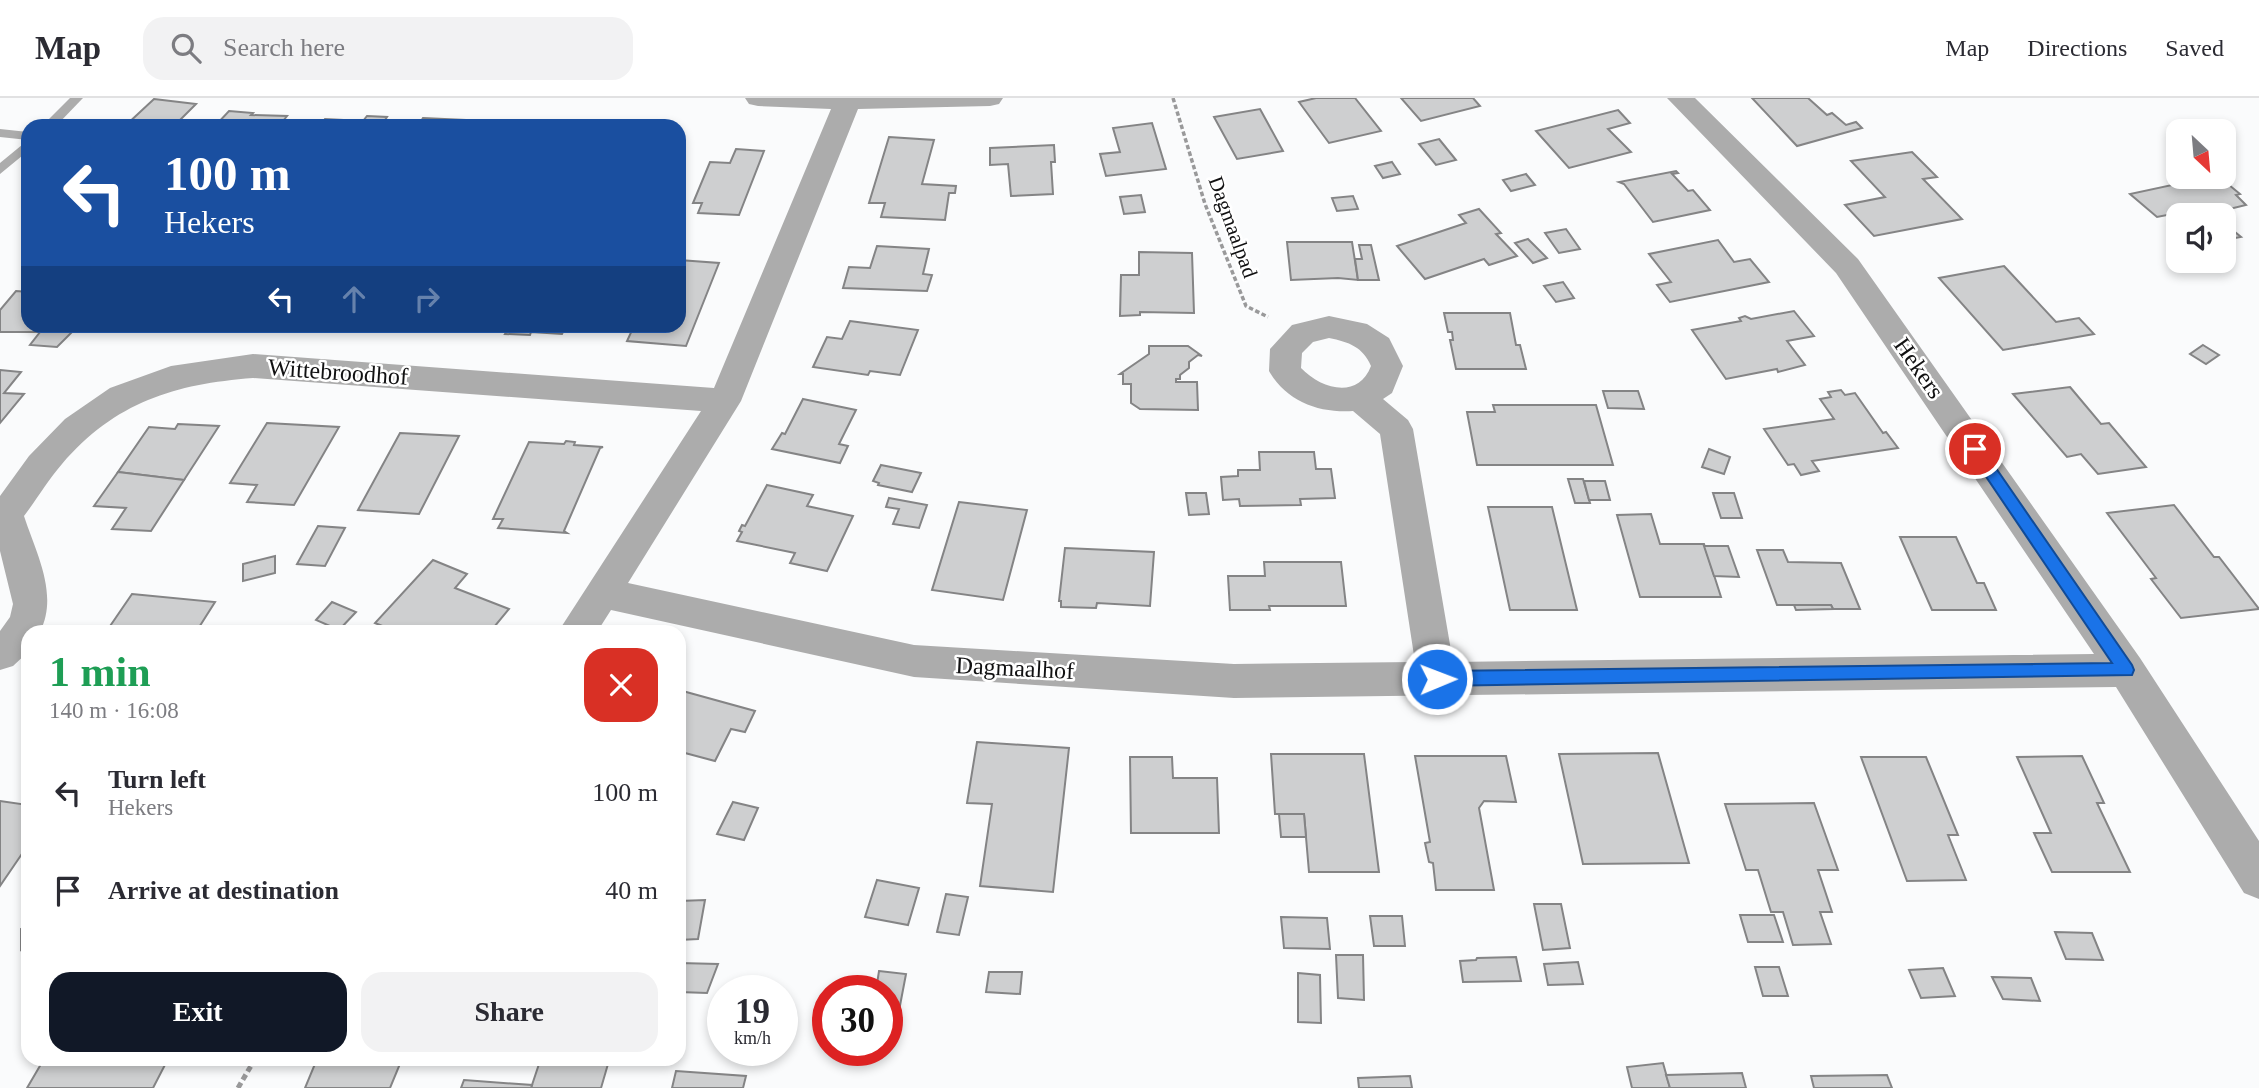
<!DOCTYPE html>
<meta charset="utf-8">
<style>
body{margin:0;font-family:"Times New Roman",serif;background:#f2f2f3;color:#2b2b33;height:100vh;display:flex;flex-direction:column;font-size:26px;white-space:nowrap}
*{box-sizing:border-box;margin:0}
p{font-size:23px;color:#7c7c81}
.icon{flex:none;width:38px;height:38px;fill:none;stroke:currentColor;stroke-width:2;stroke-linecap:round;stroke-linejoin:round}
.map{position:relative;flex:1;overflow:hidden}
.drawer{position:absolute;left:21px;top:527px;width:665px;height:441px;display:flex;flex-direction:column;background:#fff;border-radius:21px;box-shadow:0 4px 10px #0003}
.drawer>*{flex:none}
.banner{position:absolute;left:21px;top:21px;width:665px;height:214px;border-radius:21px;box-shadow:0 4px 10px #0003;background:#1a4fa0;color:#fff;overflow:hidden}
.needle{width:46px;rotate:154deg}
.controls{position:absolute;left:2166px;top:21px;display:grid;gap:14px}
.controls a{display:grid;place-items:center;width:70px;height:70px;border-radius:14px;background:#fff;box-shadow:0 4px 10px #0003;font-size:35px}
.speed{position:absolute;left:707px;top:877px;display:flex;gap:14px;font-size:35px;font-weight:700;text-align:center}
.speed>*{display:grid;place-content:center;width:91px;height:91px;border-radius:50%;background:#fff;box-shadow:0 4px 10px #0003;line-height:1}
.speed small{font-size:18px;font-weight:400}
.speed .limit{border:10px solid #d22;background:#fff;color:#111}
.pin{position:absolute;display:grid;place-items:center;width:60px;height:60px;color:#fff;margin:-30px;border:4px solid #fff;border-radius:50%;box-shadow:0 2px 7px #0007}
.me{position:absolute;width:77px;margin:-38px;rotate:89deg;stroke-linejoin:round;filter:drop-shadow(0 0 5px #0008)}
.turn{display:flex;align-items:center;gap:24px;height:147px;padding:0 28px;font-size:32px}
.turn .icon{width:91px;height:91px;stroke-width:2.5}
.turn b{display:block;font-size:49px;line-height:60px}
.lanes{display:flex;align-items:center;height:66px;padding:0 28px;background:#0003;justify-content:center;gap:35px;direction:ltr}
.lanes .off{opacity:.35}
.round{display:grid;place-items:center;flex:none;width:74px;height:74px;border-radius:21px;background:#f2f2f3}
.head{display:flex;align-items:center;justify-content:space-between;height:119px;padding:0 28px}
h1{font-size:42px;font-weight:800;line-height:52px;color:#1e9e55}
.action{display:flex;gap:14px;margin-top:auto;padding:14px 28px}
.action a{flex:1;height:80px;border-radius:21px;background:#111827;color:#fff;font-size:28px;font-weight:800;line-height:80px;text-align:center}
.action a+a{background:#f2f2f3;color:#2b2b33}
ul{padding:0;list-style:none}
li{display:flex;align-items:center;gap:21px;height:98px;padding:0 28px}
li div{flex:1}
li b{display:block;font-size:26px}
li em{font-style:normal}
header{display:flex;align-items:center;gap:42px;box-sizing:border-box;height:98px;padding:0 35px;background:#fff;border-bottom:2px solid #e1e1e2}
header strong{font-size:33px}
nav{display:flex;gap:38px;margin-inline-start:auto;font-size:24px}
.search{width:490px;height:63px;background:#f2f2f3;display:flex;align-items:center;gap:18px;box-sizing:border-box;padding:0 24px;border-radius:21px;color:#7c7c81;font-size:26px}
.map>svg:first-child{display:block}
.building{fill:#cecfd0;stroke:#848485;stroke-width:2}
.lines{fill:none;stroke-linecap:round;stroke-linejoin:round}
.path-far1{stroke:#99999a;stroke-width:3.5;stroke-dasharray:4.5 2.5;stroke-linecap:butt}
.path{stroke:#99999a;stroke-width:5;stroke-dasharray:6 3.5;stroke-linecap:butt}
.lane{fill:#acacac;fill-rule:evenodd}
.street{fill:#acacac;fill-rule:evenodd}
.route{fill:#1a73e8;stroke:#114b97;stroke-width:2}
.labels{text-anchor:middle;stroke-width:5;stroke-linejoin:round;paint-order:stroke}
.far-street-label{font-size:21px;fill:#111112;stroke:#fff}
.street-label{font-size:24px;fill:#111112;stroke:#fff}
</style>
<header>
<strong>Map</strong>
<div class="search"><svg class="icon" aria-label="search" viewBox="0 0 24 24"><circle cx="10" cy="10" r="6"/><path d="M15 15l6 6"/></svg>Search here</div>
<nav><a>Map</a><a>Directions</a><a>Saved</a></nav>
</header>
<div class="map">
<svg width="2259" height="990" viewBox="0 0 2259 990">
<rect width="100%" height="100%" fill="#fafbfc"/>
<!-- building -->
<g class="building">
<polygon points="1316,0 1355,0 1381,33 1329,45 1299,4"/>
<polygon points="1401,0 1473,0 1480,8 1421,23"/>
<polygon points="1752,0 1808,0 1827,17 1832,15 1846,27 1856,24 1862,30 1797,48"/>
<polygon points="154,1 196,6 174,28 125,28"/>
<polygon points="1260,11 1283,53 1237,61 1214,19"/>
<polygon points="1618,12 1630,25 1608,31 1631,54 1569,70 1536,33"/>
<polygon points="229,13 253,15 251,17 287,18 279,28 215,28"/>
<polygon points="367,18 387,19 381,28 320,28 325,21 363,23"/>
<polygon points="423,20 486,23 483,28 418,28"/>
<polygon points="1152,25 1166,71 1106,78 1100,56 1120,54 1113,30"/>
<polygon points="889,39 934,42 922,86 956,88 955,95 949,95 945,122 881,119 885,105 869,105"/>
<polygon points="1439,41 1456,62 1436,67 1419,46"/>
<polygon points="1054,47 1055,64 1051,64 1053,96 1011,98 1008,66 990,67 990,50"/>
<polygon points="736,51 764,53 739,117 698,115 702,105 693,105 710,64 730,65"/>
<polygon points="1912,54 1937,79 1923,81 1962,121 1874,138 1845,107 1885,99 1851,63"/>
<polygon points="1392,64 1400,76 1383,80 1375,68"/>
<polygon points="1676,73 1678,75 1672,76 1688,93 1693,92 1710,112 1653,124 1624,86 1619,84"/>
<polygon points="1526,76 1535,87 1511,93 1503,82"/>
<polygon points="2187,79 2213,79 2219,83 2223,82 2240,96 2236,97 2246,107 2213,115 2216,117 2179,117 2179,121 2172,116 2157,119 2130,96 2191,83"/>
<polygon points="1141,97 1145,114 1124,116 1120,99"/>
<polygon points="1353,98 1358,111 1337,113 1332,100"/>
<polygon points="1479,111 1501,135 1496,136 1517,158 1489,167 1484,161 1425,181 1397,148 1466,125 1459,117"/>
<polygon points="2224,125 2241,139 2224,142"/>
<polygon points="1566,131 1580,151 1559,155 1545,135"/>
<polygon points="1528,141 1547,160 1533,165 1515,145"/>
<polygon points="1718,142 1734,164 1750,161 1769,184 1670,204 1657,187 1671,184 1649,156"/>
<polygon points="1287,144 1352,144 1358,182 1338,180 1291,182"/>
<polygon points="1359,147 1371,147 1379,182 1358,182 1355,161 1362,161"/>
<polygon points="877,148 929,151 923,176 932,177 927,193 843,190 849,169 870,170"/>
<polygon points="1139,154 1192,155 1194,215 1140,214 1140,217 1120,218 1121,177 1139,177"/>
<polygon points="679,162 719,165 686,248 627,243 634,228 679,228"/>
<polygon points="2004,168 2056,224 2079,220 2094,236 2003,252 1939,180"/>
<polygon points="1563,184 1574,200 1556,204 1544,188"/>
<polygon points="16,193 28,194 28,228 78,228 57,249 30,247 40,234 0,234 0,212"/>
<polygon points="1794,213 1814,238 1787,243 1805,267 1778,274 1777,271 1726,281 1692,232 1741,223 1739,220 1745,218 1751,221"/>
<polygon points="1444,215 1510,215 1516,247 1520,247 1526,271 1456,271 1450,242 1453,242 1452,234 1448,234"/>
<polygon points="850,223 918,232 900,277 870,273 868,277 813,269 827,239 842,241"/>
<polygon points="381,228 443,228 440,233 380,230"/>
<polygon points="510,228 566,228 562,236 531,234 530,237 505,236"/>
<polygon points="2203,247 2219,257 2206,266 2190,256"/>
<polygon points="1149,248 1188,248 1202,258 1198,257 1189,264 1189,270 1180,277 1180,281 1176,281 1176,284 1197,284 1198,312 1140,311 1131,305 1131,286 1123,286 1123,276 1120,276 1149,256"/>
<polygon points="0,272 21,274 4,295 24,296 0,325"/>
<polygon points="2070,289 2101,326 2109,325 2146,369 2098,376 2081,356 2067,359 2013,296"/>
<polygon points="1841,292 1845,297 1855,295 1883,335 1886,334 1898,350 1812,363 1819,373 1801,377 1794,366 1788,367 1764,331 1834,321 1820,301 1831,299 1828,294"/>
<polygon points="1603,293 1638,293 1644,311 1608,310"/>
<polygon points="803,301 856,312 839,346 848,348 840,365 772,351 782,335 785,336"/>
<polygon points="1493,307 1596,307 1613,367 1477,367 1467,314 1495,314"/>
<polygon points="267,325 339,329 294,407 247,404 257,387 230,385"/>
<polygon points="178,326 219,328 184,382 118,374 149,329 175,331"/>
<polygon points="400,335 459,338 419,416 358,412"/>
<polygon points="566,343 575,344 574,347 603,349 600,350 564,433 567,435 498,430 503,421 493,421 529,344 564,346"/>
<polygon points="1709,351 1730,359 1724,376 1702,369"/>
<polygon points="1259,354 1314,354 1316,371 1331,371 1335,400 1300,401 1301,407 1240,408 1239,401 1223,402 1221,379 1238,378 1238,372 1260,372"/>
<polygon points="881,367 921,375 912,394 878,387 879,385 873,383"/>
<polygon points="118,374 184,382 151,433 112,431 126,410 94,408"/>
<polygon points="1568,381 1583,381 1590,405 1575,405"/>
<polygon points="1584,383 1605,383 1610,402 1589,402"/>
<polygon points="767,387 813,397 807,408 853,418 827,473 790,465 795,455 737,443 742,434 739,433 742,427 745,428"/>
<polygon points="1186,395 1206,395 1209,416 1189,417"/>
<polygon points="1713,395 1734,395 1742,420 1721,420"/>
<polygon points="889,400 927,407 919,430 893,426 899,411 886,409"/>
<polygon points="959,404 1027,412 1003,502 932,492"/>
<polygon points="2174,407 2214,459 2219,459 2259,511 2181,520 2151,481 2156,480 2107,415"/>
<polygon points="1488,409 1552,409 1577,512 1510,512"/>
<polygon points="1651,416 1660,446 1704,446 1721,499 1640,499 1617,417"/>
<polygon points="318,428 345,430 325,468 297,466"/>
<polygon points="1900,439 1956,439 1977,485 1984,485 1996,512 1932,512"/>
<polygon points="1704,448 1728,448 1739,479 1714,478"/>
<polygon points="1065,450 1154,454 1150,508 1097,505 1096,510 1061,509 1061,503 1059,503"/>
<polygon points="1757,452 1783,452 1788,464 1841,465 1860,511 1833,511 1831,507 1777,507"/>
<polygon points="275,458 275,475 243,483 243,466"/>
<polygon points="433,462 467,476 455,490 509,511 490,534 397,534 375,525"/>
<polygon points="1264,464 1341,464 1346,508 1269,508 1270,512 1230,512 1228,478 1265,478"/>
<polygon points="132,496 215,504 196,534 106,534"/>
<polygon points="332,504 356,514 339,532 316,522"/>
<polygon points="1794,507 1831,507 1833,511 1796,512"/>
<polygon points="679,592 755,613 745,634 731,631 715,663 685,655 683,661 679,661"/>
<polygon points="977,644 1069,650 1053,794 980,788 992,706 967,705"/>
<polygon points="1658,655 1689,765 1583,766 1559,656"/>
<polygon points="1271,656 1364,656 1379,774 1309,774 1304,716 1275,716"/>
<polygon points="1415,658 1506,658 1516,704 1484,703 1479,710 1494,792 1436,792 1433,765 1429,764 1425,745 1430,744"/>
<polygon points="2082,658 2104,705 2097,705 2130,774 2052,774 2034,735 2051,735 2017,659"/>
<polygon points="1130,659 1172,659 1173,680 1217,680 1219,735 1131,735"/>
<polygon points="1861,659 1926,659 1958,737 1948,737 1966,782 1907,783"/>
<polygon points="0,703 28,707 28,747 0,788"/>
<polygon points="733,704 758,710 744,742 717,736"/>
<polygon points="1814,705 1838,772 1818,772 1832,814 1820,814 1831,846 1793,847 1783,814 1771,814 1758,772 1746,772 1725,706"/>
<polygon points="1279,716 1304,716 1306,739 1281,739"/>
<polygon points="877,782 919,790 908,827 865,819"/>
<polygon points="946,796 968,799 959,837 937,834"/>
<polygon points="705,802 698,841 679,842 679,803"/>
<polygon points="1534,806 1561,806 1570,850 1543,852"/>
<polygon points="1740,817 1774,817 1783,844 1748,844"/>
<polygon points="1370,818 1402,818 1405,848 1374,848"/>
<polygon points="1281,819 1327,820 1330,851 1284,850"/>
<polygon points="28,828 28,849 21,852 21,831"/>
<polygon points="2055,834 2092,835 2103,862 2066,861"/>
<polygon points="1336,857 1363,857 1364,902 1338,900"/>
<polygon points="1516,859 1521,883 1463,884 1460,863 1476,862 1477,860"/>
<polygon points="1578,864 1583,886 1548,887 1544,866"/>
<polygon points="679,865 718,866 707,895 679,894"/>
<polygon points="1755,869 1779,869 1788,898 1763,898"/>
<polygon points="1943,870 1955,898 1921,900 1909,872"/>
<polygon points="879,873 906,876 894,939 887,938 887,892 876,892"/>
<polygon points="989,874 1022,874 1020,896 986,894"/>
<polygon points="1298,875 1320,877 1321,925 1298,924"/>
<polygon points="1992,879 2031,880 2040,903 2003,901"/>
<polygon points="44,961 168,961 153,990 27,990"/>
<polygon points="317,961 402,961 390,990 305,990"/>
<polygon points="540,963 608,966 601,990 531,990"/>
<polygon points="1663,965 1670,990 1632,990 1627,969"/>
<polygon points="676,973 746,978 743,990 672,990"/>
<polygon points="1742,975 1746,990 1670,990 1666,977"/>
<polygon points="1887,977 1892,990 1814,990 1811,978"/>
<polygon points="1410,978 1412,990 1359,990 1358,980"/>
<polygon points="464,982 532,987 531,990 461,990"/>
</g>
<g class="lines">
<!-- path-far1 -->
<polyline class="path-far1" points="1173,0 1205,106 1246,208 1268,219"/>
<!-- path -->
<polyline class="path" points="238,990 255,961"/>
<!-- lane -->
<g class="lane">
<polygon points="70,0 83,0 56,28 42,28"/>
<polygon points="0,31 28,34 28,53 0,76 0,65 28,42 0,39"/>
</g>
<!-- street -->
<path class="street" d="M745,0H1003L999,6L990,8L858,11L741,303L628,485L914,547L1234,566L1415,564L1380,336L1353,313C1319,315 1287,304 1269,273L1270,251L1292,227L1329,218L1367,226L1389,240L1403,268L1392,295L1383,301L1408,322L1413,331L1453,564L2094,556L1836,175L1667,0H1695L1858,161L2140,560L2259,743V801L2244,795L2116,589L1234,600L914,579L611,512L597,534H558L701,313L253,280C175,286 115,304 62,366C48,382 37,401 24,418C36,455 59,496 40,534H28V554L13,568L0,572V533L10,519L13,506L0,453V398L29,358L65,321L110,290L171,268L253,256L714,290L831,11L758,8L749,6ZM1329,240C1349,244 1363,249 1371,268C1358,302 1321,291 1301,270L1302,255L1313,244Z"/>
</g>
<!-- route -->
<polygon class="route" points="1975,345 1980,347 2132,567 2134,572 2132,577 1437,588 1431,586 1428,581 1431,576 1437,573 2112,565 1970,355 1968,351"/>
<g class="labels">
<!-- far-street labels -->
<g class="far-street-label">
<text transform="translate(1233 129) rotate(70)" y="7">Dagmaalpad</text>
</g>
<!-- street labels -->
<g class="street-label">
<text transform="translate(1919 270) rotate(55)" y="8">Hekers</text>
<text transform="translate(338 274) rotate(4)" y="8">Wittebroodhof</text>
<text transform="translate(1015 570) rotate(3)" y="8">Dagmaalhof</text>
</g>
</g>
</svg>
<div class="controls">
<a><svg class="needle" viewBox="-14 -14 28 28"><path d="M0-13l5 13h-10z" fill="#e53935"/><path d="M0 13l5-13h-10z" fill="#7c7c81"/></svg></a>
<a><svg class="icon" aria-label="sound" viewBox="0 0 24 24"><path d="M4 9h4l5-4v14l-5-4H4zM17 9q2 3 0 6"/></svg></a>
</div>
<div class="speed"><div>19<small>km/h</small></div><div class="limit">30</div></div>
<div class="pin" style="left:1975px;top:351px;background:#d93025"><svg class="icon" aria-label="arrive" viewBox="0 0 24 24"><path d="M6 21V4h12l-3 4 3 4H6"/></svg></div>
<svg class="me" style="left:1437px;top:581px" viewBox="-20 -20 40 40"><circle r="17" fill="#1a73e8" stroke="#fff" stroke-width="3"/><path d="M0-11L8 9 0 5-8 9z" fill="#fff"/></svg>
<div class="banner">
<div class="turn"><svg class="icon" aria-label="left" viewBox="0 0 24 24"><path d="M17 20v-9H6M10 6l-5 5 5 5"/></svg><div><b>100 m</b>Hekers</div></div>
<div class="lanes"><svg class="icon" aria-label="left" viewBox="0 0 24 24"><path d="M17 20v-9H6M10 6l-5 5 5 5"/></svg><svg class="icon off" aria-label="ahead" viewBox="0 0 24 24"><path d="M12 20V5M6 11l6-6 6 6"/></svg><svg class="icon off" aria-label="right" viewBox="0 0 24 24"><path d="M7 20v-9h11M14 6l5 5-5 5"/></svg></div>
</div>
<section class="drawer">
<div class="head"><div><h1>1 min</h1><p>140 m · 16:08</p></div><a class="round" style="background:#d93025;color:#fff"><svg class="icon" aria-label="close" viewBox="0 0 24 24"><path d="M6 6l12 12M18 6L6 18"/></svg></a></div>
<ul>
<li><svg class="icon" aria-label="left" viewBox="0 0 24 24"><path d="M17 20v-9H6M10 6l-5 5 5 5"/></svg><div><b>Turn left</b><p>Hekers</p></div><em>100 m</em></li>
<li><svg class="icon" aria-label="arrive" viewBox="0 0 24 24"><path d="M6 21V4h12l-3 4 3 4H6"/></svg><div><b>Arrive at destination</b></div><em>40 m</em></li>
</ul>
<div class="action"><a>Exit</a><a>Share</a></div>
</section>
</div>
